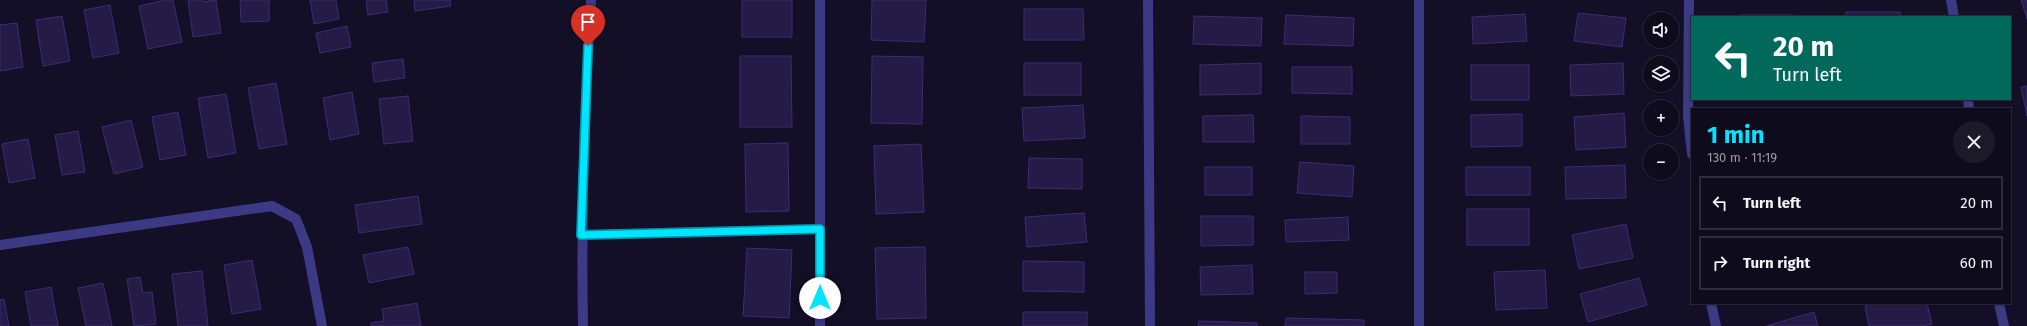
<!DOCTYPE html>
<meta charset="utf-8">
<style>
body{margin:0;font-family:"Fira Sans",sans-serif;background:#1c1929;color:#f1f3f6;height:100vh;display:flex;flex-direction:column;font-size:15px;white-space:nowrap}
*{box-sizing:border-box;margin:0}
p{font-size:13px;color:#9b9ba3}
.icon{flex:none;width:22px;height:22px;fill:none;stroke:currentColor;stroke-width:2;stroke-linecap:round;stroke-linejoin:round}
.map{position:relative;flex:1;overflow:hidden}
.panel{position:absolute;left:1691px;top:108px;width:320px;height:196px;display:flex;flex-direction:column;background:#0e0b1c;border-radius:0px;box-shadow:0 1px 3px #0004,0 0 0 1px #2e2b3b}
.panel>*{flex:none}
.hud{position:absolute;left:1691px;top:16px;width:320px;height:84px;border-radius:0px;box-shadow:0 1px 3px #0004,0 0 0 1px #2e2b3b;background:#00695c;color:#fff;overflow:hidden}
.tools{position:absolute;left:1643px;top:12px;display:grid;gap:8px}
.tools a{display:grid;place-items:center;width:36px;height:36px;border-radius:50%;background:#0e0b1c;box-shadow:0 1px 3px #0004,0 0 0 1px #2e2b3b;font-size:20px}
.pin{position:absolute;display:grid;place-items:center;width:34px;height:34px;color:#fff;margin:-41px -17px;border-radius:50% 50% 50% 0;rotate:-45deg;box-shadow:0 0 4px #0007}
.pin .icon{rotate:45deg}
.me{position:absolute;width:44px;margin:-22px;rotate:0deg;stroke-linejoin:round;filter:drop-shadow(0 0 3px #0008)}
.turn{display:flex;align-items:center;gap:14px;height:84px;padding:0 16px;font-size:18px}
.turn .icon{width:52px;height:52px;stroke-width:2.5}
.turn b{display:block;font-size:28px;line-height:34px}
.round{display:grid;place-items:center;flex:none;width:42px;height:42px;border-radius:21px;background:#1c1929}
.overview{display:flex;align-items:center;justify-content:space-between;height:68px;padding:0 16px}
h1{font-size:24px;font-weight:700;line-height:30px;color:#00e5ff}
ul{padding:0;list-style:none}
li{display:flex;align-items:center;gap:12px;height:54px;margin:0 8px 6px;padding:0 8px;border:2px solid #2e2b3b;border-radius:0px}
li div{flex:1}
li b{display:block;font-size:15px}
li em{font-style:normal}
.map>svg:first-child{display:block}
.building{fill:#241b47;stroke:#3b2d73}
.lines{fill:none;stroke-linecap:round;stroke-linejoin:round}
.minor{stroke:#3d3a85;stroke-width:10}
.route-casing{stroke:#0095a6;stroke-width:10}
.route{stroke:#00e5ff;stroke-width:7}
</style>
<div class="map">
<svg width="2027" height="326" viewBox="0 0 2027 326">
<rect width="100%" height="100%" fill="#130f26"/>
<!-- building -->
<g class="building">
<polygon points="166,0 173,0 182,42 148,49 139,6"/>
<polygon points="188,0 202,0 202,2 216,0 221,33 193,37"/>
<polygon points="240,0 269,0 269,21 241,22"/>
<polygon points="310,0 336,0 339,19 314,24"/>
<polygon points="366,0 386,0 388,12 368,15"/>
<polygon points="414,0 450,0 451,6 415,11"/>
<rect x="742" y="0" width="50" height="37"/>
<polygon points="872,0 926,0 924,42 871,40"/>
<polygon points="2021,0 2027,0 2027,19"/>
<polygon points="110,5 119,53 93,58 84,10"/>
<polygon points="1024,9 1083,9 1084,40 1024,40"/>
<rect x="1846" y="12" width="54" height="5"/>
<polygon points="1578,13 1626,18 1622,47 1574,41"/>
<polygon points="1525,14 1527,41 1473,44 1472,17"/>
<polygon points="1286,15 1354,18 1353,46 1284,44"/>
<rect x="1739" y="15" width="54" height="2"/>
<polygon points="62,16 70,61 43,66 36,20"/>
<polygon points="1194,16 1262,18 1261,46 1193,44"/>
<polygon points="17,23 23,67 0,71 0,25"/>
<polygon points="347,26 351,47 320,53 316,33"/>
<polygon points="740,56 791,56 792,127 740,127"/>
<polygon points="872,56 923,57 922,124 871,123"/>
<polygon points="403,59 405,78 374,82 372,63"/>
<rect x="1024" y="63" width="57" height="32"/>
<polygon points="1261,63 1261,94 1200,95 1200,65"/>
<polygon points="1623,63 1624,94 1571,96 1570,65"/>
<rect x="1471" y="65" width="58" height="35"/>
<polygon points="1292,67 1352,67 1352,94 1292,93"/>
<polygon points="276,83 287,144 259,149 248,88"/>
<polygon points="2027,86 2027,116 2021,87"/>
<polygon points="352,92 359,134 330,140 323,98"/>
<polygon points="226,94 236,153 208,158 198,98"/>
<polygon points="408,96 413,141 384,144 379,99"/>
<polygon points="1083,105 1085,138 1024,141 1022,108"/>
<polygon points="178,112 186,155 160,160 152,117"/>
<polygon points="1624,113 1626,147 1576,150 1574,117"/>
<polygon points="1522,114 1522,146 1471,147 1471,115"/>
<polygon points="1253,115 1254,142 1203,142 1203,116"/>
<polygon points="1301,116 1350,117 1350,144 1301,144"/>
<polygon points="131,120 143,167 114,174 102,127"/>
<polygon points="78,131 85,172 62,175 55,135"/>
<polygon points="28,139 35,178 9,183 2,144"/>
<polygon points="788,143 789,211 746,212 745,144"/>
<polygon points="921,144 924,212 876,214 874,146"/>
<polygon points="1029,158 1082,159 1082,189 1028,188"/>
<polygon points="1300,162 1354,166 1352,197 1297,193"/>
<polygon points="1625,165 1626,198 1566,199 1565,167"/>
<rect x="1205" y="167" width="47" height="28"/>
<rect x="1466" y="167" width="64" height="28"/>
<polygon points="418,196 422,224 359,233 355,205"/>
<rect x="1467" y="209" width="62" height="36"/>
<polygon points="1084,213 1087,242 1027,247 1025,217"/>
<polygon points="1201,216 1253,216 1253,245 1201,246"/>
<polygon points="1348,217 1349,240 1286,242 1285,220"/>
<polygon points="1626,224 1633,258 1579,269 1572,235"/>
<polygon points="408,247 414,274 369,283 363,255"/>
<polygon points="925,247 926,318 877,319 875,248"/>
<polygon points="747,248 792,250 789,318 743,316"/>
<polygon points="252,260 261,309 232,314 224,265"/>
<polygon points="1023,261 1084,262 1084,292 1023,291"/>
<polygon points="1252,265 1253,294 1201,295 1200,267"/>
<polygon points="1545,270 1547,308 1496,310 1494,272"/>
<polygon points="202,271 208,326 178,326 172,274"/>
<polygon points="1305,272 1337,272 1337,293 1305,294"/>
<polygon points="140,277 143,293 152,292 156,324 134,326 127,279"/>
<polygon points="1639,278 1647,305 1588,322 1580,294"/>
<polygon points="103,283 112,326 86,326 78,288"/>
<polygon points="51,287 58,326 31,326 25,292"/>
<polygon points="4,299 9,326 0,326 0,300"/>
<polygon points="417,303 421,326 371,326 371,323 384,321 382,309"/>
<polygon points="1879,303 1927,303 1932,324 1922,326 1869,326 1865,306"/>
<rect x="1023" y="312" width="64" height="14"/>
<polygon points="1814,312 1818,326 1766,326"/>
<polygon points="1286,318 1364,320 1364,326 1285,326"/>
<polygon points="1199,321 1257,323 1257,326 1198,326"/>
</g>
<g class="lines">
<!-- minor -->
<g class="minor">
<polyline points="1148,0 1150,326"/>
<polyline points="1419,0 1419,326"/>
<polyline points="1689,0 1688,117 1692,154"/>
<polyline points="1951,0 1954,17"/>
<polyline points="1968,99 1969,109"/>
<polyline points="581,235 820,229"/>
<polyline points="0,245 272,206 296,219 307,247 322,326"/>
<polyline points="1711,303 1716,326"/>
<polyline points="1999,303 2004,326"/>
<path d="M583,326C581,217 584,109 591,0"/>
<polyline points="820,326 820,0"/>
</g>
</g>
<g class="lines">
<defs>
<polyline id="route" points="588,46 581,235 820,229 820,298"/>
</defs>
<!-- route casing -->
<use href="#route" class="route-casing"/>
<!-- route -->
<use href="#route" class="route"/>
</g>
</svg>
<div class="tools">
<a><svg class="icon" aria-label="sound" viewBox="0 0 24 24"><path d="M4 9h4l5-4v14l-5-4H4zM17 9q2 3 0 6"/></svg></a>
<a><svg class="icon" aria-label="layers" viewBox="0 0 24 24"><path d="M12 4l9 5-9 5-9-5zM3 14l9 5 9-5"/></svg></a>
<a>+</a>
<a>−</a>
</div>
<div class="pin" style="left:588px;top:46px;background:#d93025"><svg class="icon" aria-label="arrive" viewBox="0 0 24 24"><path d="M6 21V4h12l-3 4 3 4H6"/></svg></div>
<svg class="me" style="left:820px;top:298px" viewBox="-20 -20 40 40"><circle r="19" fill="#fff"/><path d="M0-13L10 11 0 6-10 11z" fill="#00e5ff"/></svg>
<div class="hud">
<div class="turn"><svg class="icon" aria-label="left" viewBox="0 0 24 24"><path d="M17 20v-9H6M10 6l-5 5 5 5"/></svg><div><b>20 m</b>Turn left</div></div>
</div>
<section class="panel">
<div class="overview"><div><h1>1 min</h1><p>130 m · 11:19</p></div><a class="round"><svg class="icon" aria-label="close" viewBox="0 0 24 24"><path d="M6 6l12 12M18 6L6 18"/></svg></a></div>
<ul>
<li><svg class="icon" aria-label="left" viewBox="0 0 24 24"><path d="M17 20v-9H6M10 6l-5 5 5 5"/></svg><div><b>Turn left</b></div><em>20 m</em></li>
<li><svg class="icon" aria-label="right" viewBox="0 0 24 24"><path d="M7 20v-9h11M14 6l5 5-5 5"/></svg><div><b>Turn right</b></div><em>60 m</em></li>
</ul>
</section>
</div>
